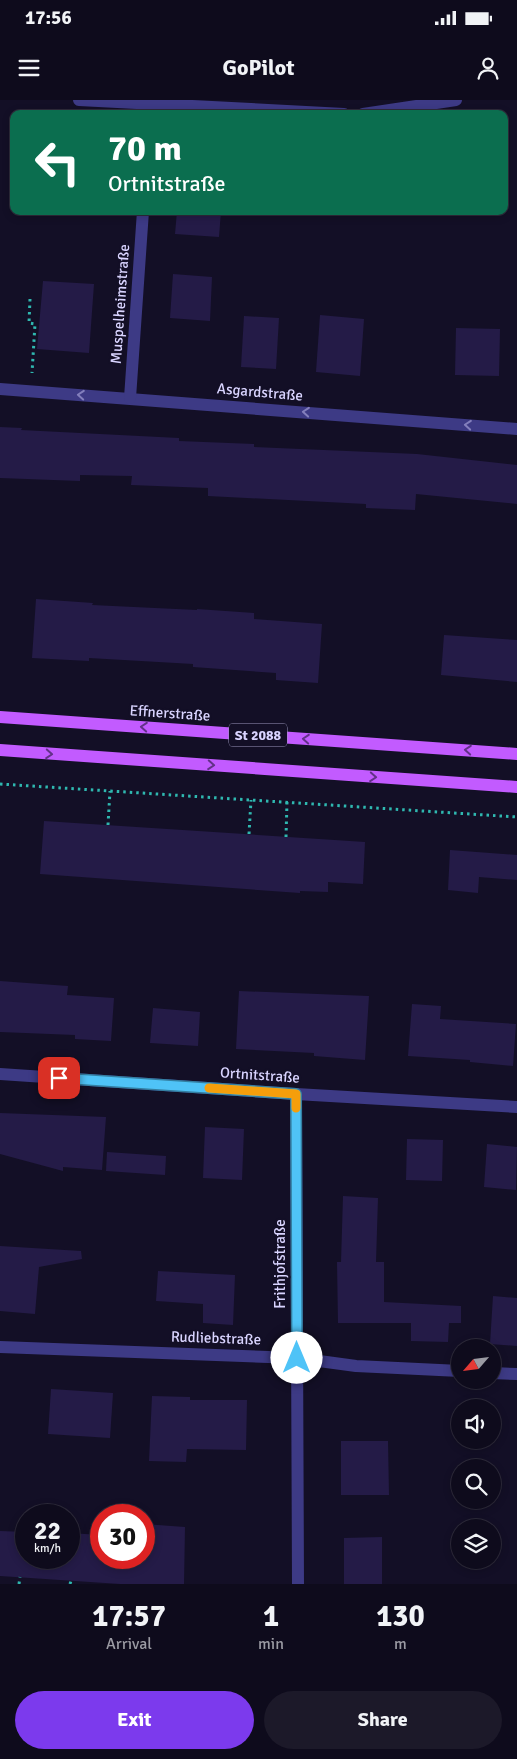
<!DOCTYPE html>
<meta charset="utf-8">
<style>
body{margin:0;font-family:Signika,sans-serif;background:#1c1929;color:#f1f3f6;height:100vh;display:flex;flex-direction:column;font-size:19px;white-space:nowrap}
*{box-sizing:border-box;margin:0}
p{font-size:16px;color:#9b9ba3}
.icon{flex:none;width:28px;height:28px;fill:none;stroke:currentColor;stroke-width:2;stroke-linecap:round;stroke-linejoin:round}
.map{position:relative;height:1484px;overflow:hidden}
.sheet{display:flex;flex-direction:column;background:#0e0b1c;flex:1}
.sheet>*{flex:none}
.banner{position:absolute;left:10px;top:10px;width:498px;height:105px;border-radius:10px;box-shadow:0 2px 8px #0003,0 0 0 1px #2e2b3b;background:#0b6e4f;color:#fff;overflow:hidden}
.needle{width:32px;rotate:242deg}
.tools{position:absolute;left:451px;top:1239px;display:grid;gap:10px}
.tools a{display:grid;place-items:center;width:50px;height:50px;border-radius:50%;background:#0e0b1c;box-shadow:0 2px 8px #0003,0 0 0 1px #2e2b3b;font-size:25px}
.speed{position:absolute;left:15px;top:1404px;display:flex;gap:10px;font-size:25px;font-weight:700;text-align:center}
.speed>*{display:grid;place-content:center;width:65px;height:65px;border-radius:50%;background:#0e0b1c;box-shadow:0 2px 8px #0003,0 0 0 1px #2e2b3b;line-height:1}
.speed small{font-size:12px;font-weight:400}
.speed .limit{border:8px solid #d22;background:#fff;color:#111}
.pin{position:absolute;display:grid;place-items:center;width:42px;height:42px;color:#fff;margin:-21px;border-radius:10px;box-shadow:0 2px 8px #0006}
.me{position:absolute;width:55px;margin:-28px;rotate:0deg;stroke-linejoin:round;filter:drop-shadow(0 0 4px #0008)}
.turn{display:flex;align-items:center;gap:18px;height:105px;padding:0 15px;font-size:22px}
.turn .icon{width:65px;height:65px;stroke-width:2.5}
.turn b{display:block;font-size:35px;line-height:42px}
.eta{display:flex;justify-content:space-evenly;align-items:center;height:85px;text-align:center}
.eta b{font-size:30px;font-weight:700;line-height:35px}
.primary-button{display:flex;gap:10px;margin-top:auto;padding:10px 15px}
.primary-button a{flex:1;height:58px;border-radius:30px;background:#7c3aed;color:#fff;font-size:20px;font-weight:700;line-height:58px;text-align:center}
.primary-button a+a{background:#1c1929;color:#f1f3f6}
.status{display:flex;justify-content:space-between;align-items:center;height:35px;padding:0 25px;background:#0e0b1c;direction:ltr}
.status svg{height:14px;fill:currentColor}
header{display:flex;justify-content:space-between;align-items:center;height:65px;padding:0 15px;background:#0e0b1c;font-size:22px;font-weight:700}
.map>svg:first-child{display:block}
.building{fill:#241b47}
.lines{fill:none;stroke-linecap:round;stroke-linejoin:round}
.path{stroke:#2fb8b0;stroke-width:3;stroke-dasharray:2.5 4;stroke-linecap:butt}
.minor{stroke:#3d3a85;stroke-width:12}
.primary{stroke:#c25bff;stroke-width:12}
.oneway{stroke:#837fbc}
.oneway2{stroke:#623188}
.route-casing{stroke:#337fa1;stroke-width:12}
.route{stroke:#4fc3f7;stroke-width:9}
.slow{stroke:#f59e0b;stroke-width:9}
.labels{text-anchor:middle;stroke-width:4.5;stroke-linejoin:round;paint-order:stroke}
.shield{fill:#130f26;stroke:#9e99be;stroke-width:1}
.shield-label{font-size:14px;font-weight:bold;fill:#d9d4ff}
.street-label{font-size:15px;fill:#d9d4ff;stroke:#130f26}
</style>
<div class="status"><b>17:56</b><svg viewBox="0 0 49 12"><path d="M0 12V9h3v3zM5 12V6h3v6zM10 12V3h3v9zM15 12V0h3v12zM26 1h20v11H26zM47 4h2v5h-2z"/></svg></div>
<header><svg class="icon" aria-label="menu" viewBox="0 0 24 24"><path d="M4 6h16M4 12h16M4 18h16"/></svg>GoPilot<svg class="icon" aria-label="person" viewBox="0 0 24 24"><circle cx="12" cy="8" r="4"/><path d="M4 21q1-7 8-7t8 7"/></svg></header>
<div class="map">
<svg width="517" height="1484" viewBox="0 0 517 1484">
<rect width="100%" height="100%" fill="#130f26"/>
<!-- building -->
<g class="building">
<polygon points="177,111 221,111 219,137 175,134"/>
<polygon points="173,174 212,177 210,221 170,218"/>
<polygon points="43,181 94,184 89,253 37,249"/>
<polygon points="320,215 364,219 360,276 316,272"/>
<polygon points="244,216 279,218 276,269 241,267"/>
<polygon points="456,228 500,229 499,276 455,275"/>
<polygon points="0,327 22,328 21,330 179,338 179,341 254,344 254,347 417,354 517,365 517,404 416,394 415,410 366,408 366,404 208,396 208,388 131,385 132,376 80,375 80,381 0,378"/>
<polygon points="36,499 93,503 92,505 197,510 197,509 254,513 254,519 322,524 318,583 276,580 276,573 193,567 193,564 89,558 89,561 32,558"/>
<polygon points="444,535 517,540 517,582 441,575"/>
<polygon points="44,721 365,742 363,784 328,782 328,792 300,791 300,793 40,774"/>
<polygon points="450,750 517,755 517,780 479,777 478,793 448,790"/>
<polygon points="0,881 68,886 67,895 114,898 111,941 75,939 75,935 0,932"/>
<polygon points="239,891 369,896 365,960 314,956 314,953 236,949"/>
<polygon points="412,904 441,906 440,919 516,924 513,966 470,962 470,960 408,956"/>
<polygon points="153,908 200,912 198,946 150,943"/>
<polygon points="0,1013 106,1017 102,1070 63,1067 63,1071 0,1054"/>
<polygon points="205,1027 244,1029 242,1080 203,1078"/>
<polygon points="407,1039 443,1040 442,1081 406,1080"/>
<polygon points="487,1044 517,1047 516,1090 484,1087"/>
<polygon points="107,1052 166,1056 165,1075 106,1071"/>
<polygon points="343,1096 378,1098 376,1162 384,1162 384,1202 461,1206 461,1223 449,1223 448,1242 411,1241 411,1223 338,1223 337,1162 341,1162"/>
<polygon points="0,1146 81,1151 82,1159 39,1167 35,1214 0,1211"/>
<polygon points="158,1171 235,1175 233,1225 203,1223 203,1204 156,1201"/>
<polygon points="493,1196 517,1198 517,1246 490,1244"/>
<polygon points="51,1289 113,1293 110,1338 48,1334"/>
<polygon points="152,1296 190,1297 190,1300 247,1300 246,1350 187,1349 186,1362 149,1361"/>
<polygon points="341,1341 388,1341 389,1395 341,1395"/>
<polygon points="144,1424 185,1427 184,1484 120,1484 0,1476 0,1431 26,1432 26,1458 69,1458 69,1433 101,1435 101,1458 144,1458"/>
<polygon points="382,1437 382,1484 344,1484 344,1438"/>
</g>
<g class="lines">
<!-- path -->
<g class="path">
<polyline points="30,199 29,223 35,224 32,273"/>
<polyline points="0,684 517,717"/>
<polyline points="108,725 110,691"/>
<polyline points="249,734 251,700"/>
<polyline points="286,737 287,702"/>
<polyline points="19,1484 20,1477"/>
<polyline points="70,1484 71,1481"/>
</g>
<!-- minor -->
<g class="minor">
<polyline points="79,0 344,14"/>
<polyline points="363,14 456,0"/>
<polyline points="0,289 517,329"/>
<polyline points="130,298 143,111"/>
<polyline points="0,974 296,994 517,1007"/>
<polyline points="296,994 298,1484"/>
<polyline points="0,1247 297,1258 356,1266 460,1271"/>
<polyline points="492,1273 517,1274"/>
</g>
<!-- primary -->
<g class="primary">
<polyline points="0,617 517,654"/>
<polyline points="0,650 517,687"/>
</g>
</g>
<!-- one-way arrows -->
<defs><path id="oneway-chevron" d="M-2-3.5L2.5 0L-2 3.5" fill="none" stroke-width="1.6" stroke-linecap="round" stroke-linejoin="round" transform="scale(1.25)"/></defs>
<g class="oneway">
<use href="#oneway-chevron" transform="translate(81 295) rotate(-176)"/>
<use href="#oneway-chevron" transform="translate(306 312) rotate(-175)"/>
<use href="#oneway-chevron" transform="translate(468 325) rotate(-175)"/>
</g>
<g class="oneway2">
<use href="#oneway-chevron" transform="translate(144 627) rotate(-176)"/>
<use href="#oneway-chevron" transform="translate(306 639) rotate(-176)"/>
<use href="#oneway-chevron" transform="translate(468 650) rotate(-176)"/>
<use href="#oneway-chevron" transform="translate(49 654) rotate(4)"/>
<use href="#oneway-chevron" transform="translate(211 665) rotate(4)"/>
<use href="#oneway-chevron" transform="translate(373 677) rotate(4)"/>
</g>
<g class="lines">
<defs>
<polyline id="route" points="59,978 296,994 297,1258"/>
</defs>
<!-- route casing -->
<use href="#route" class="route-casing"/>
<!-- route -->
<use href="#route" class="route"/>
<!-- slow -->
<polyline class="slow" points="209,988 296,994 296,1008"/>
</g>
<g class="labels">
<!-- shield labels -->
<rect class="shield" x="229" y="623.5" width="58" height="23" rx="4"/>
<g class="shield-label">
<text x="258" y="640">St 2088</text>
</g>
<!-- street labels -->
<g class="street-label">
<text transform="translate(120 204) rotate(-86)" y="5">Muspelheimstraße</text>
<text transform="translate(260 292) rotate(5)" y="5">Asgardstraße</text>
<text transform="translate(170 613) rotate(4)" y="5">Effnerstraße</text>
<text transform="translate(260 975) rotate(4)" y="5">Ortnitstraße</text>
<text transform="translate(280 1164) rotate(-90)" y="5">Frithjofstraße</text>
<text transform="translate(216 1238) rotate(2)" y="5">Rudliebstraße</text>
</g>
</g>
</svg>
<div class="tools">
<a><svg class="needle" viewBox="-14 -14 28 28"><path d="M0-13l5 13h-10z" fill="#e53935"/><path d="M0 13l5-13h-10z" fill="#9b9ba3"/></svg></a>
<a><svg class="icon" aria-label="sound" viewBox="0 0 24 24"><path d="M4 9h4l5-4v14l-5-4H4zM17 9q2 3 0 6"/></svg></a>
<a><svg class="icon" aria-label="search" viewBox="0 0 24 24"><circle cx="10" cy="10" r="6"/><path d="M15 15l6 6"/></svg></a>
<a><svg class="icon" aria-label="layers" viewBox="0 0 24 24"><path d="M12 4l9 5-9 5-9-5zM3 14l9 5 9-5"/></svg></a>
</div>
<div class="speed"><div>22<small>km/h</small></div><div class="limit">30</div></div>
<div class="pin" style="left:59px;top:978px;background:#d93025"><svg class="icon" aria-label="arrive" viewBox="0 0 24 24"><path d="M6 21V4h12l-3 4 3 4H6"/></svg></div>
<svg class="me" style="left:297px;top:1258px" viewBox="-20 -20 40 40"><circle r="19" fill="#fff"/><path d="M0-13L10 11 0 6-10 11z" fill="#4fc3f7"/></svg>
<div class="banner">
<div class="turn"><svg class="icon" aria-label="left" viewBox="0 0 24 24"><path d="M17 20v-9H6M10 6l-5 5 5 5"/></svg><div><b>70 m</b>Ortnitstraße</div></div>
</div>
</div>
<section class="sheet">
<div class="eta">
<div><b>17:57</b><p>Arrival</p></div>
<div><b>1</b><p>min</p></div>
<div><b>130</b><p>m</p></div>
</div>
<div class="primary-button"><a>Exit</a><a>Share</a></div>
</section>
